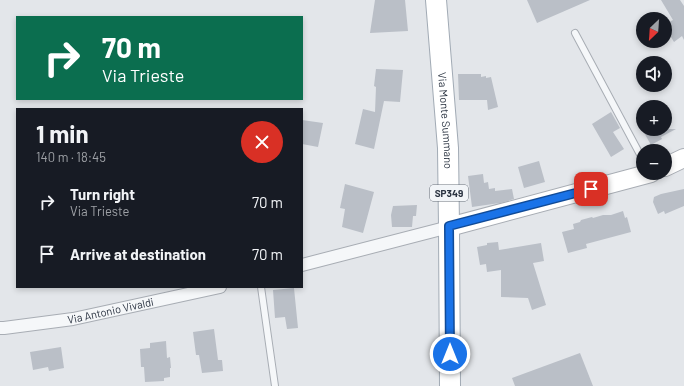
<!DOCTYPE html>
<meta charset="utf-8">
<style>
body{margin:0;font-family:Barlow,sans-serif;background:#20242c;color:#f1f3f6;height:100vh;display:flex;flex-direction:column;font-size:15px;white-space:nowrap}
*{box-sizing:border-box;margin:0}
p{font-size:13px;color:#9ea1a6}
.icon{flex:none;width:22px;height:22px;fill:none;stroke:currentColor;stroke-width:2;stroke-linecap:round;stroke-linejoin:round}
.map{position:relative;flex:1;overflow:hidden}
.drawer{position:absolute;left:16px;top:108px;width:287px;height:180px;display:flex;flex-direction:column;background:#171b24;border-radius:0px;box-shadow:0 2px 6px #0003}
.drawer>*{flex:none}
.guide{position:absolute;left:16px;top:16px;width:287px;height:84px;border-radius:0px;box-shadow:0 2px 6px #0003;background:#0b6e4f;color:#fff;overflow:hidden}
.needle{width:26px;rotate:205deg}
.tools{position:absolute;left:636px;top:12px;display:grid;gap:8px}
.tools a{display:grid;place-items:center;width:36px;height:36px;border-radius:50%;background:#171b24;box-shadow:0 2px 6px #0003;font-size:20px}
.pin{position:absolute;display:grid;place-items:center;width:34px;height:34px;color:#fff;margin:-17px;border-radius:8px;box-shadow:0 2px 6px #0006}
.me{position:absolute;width:44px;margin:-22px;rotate:0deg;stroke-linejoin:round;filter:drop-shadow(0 0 3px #0008)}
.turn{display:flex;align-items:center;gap:14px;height:84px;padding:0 20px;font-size:18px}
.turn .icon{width:52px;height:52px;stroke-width:2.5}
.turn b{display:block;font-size:28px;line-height:34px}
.round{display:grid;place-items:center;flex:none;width:42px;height:42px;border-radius:21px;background:#20242c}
.overview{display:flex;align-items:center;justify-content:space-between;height:68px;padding:0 20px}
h1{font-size:24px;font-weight:700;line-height:30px}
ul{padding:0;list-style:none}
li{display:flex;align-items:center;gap:12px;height:52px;padding:0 20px}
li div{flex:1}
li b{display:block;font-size:15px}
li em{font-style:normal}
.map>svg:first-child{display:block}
.building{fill:#babfc7}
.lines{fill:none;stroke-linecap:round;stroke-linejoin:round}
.lane-casing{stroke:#a8adb4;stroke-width:8}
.street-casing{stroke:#a8adb4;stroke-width:14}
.secondary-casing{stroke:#a8adb4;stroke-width:20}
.primary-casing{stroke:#a2abb5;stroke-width:22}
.lane{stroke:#f5f7f9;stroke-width:6}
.street{stroke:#f5f7f9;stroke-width:12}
.secondary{stroke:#fff;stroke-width:18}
.primary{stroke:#fff;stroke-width:20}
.route-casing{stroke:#114b97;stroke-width:10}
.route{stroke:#1a73e8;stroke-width:7}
.labels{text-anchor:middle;stroke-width:3;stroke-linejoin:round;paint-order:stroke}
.shield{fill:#f2f5f8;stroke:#676e79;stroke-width:1}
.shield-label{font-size:10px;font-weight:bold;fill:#2b3442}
.street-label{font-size:11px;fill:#2b3442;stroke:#f2f5f8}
</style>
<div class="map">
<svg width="684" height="386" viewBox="0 0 684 386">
<rect width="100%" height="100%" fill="#e3e6ea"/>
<!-- building -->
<g class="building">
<polygon points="375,0 405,0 408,31 370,33"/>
<polygon points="527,0 590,0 537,23"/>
<polygon points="661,0 680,0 684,6 684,40 682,36 674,42 665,27 665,24 673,20"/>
<polygon points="376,69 403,70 400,102 384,101 374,149 355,144 363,109 375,112 376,87 374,86"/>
<polygon points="458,74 481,74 481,77 486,76 486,78 491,77 498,107 488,110 487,100 459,100"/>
<polygon points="611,112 620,128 613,132 624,149 611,157 592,124"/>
<polygon points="302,120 323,123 318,147 302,144"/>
<polygon points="642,129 676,129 661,137 662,139 651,145"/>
<polygon points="539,161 545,182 524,188 518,167"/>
<polygon points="483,174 484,183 488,182 489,189 495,188 495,191 512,189 514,199 500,203 472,207 468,176"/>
<polygon points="345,184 374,192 363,233 342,227 345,209 340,208"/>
<polygon points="684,189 684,206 665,214 664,211 658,214 653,202 654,197 661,194"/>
<polygon points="417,205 416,216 413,216 412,227 392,227 391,215 393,206"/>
<polygon points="623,211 625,218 627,217 631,232 586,244 587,248 568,253 562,232 574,229 573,224 580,222 581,220 592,217 593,218 603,215 611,215"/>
<polygon points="498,242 499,250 541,243 544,261 533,263 546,305 532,310 528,298 501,297 501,270 487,272 486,264 480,265 477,247 487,245 487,243"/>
<polygon points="294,288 298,328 287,329 285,317 275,318 273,290"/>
<polygon points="214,329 218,360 222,360 223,371 202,373 199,355 196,355 193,332"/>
<polygon points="166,341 167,358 170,357 171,368 170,368 170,377 164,378 164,381 145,382 144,367 141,367 140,349 150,348 150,343"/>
<polygon points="61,347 64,368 49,371 48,367 33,370 30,352"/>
<polygon points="580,353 593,386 515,386 512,378"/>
</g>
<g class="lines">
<defs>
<g id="lane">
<polyline points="575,33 643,160"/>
<polyline points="261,287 275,386"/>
</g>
<g id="street">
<polyline points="302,265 449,227"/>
<path id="s1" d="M0,328H4L73,319L220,287"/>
</g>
<g id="secondary">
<polyline points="665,167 684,158"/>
<polyline points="449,227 651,173"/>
</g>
<g id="primary">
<path id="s2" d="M436,0L448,148L449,227L450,386"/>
</g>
</defs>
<!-- lane casing -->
<use href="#lane" class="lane-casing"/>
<!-- street casing -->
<use href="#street" class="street-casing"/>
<!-- secondary casing -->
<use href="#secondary" class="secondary-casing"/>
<!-- primary casing -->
<use href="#primary" class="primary-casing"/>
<!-- lane -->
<use href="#lane" class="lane"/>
<!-- street -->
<use href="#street" class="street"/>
<!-- secondary -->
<use href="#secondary" class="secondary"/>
<!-- primary -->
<use href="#primary" class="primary"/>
</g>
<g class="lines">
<defs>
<polyline id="route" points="450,354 449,226 591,189"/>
</defs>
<!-- route casing -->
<use href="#route" class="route-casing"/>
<!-- route -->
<use href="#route" class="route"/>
</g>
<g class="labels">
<!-- shield labels -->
<rect class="shield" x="430" y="185" width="38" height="16" rx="3"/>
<g class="shield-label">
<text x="449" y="197">SP349</text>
</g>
<!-- street labels -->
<g class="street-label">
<text dy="4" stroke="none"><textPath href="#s2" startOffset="121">Via Monte Summano</textPath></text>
<text dy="4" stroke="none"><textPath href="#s1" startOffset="112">Via Antonio Vivaldi</textPath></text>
</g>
</g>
</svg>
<div class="tools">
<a><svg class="needle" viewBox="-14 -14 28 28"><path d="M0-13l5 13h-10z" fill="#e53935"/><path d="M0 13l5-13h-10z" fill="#9ea1a6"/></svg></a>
<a><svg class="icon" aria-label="sound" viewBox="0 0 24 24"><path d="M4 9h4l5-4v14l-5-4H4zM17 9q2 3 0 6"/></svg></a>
<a>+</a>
<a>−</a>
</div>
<div class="pin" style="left:591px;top:189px;background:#d93025"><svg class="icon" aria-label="arrive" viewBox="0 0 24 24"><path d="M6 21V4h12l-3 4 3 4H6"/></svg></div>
<svg class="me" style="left:450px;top:354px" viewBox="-20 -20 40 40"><circle r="17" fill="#1a73e8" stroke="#fff" stroke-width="3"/><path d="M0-11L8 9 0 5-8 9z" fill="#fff"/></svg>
<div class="guide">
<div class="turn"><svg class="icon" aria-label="right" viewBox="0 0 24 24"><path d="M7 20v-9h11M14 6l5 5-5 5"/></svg><div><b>70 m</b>Via Trieste</div></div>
</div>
<section class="drawer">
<div class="overview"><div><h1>1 min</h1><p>140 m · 18:45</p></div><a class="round" style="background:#d93025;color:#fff"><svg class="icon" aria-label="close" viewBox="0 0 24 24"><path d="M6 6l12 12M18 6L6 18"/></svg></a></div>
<ul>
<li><svg class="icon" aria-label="right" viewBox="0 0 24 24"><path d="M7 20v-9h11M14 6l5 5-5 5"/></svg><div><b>Turn right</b><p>Via Trieste</p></div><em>70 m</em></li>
<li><svg class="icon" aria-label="arrive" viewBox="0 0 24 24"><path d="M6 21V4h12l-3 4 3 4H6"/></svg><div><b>Arrive at destination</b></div><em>70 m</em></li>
</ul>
</section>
</div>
